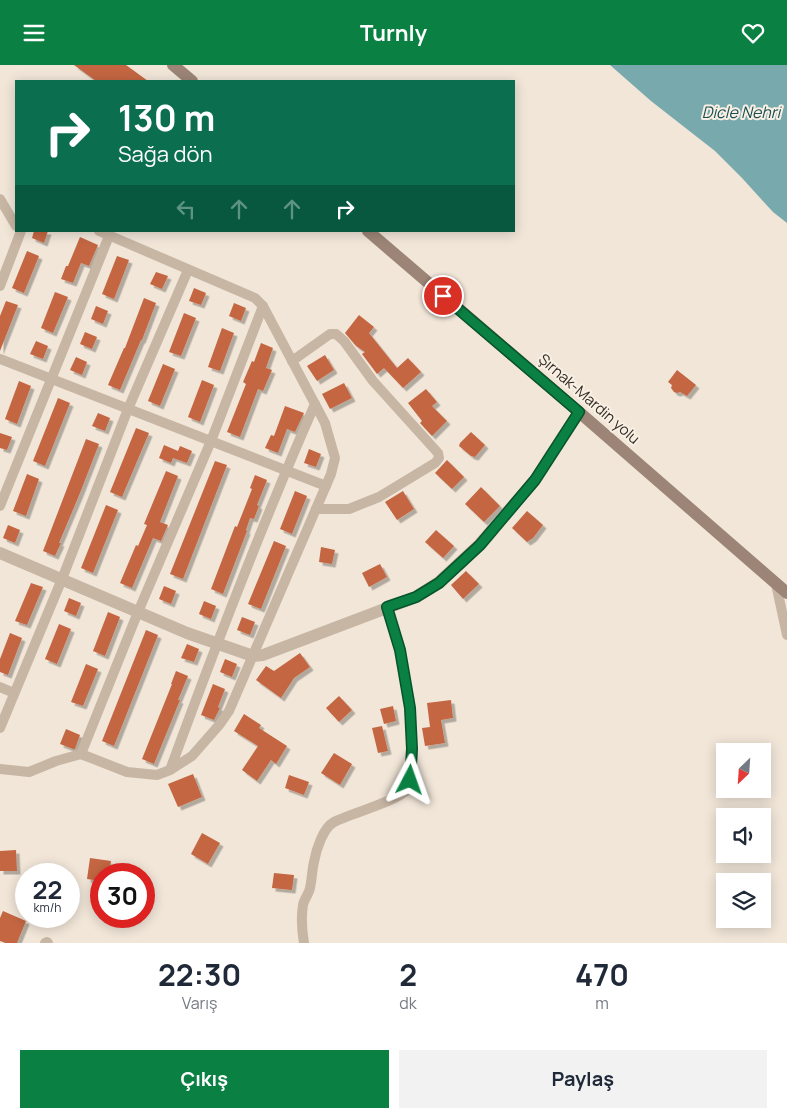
<!DOCTYPE html>
<html lang="tr">
<meta charset="utf-8">
<style>
body{margin:0;font-family:Manrope,sans-serif;background:#f2f2f3;color:#1f2937;height:100vh;display:flex;flex-direction:column;font-size:19px;white-space:nowrap}
*{box-sizing:border-box;margin:0}
p{font-size:16px;color:#747a83}
.icon{flex:none;width:28px;height:28px;fill:none;stroke:currentColor;stroke-width:2;stroke-linecap:round;stroke-linejoin:round}
.map{position:relative;height:878px;overflow:hidden}
.sheet{display:flex;flex-direction:column;background:#fff;flex:1}
.sheet>*{flex:none}
.hud{position:absolute;left:15px;top:15px;width:500px;height:152px;border-radius:0px;box-shadow:0 2px 12px #0003;background:#0b6e4f;color:#fff;overflow:hidden}
.needle{width:32px;rotate:205deg}
.tools{position:absolute;left:716px;top:678px;display:grid;gap:10px}
.tools a{display:grid;place-items:center;width:55px;height:55px;border-radius:0px;background:#fff;box-shadow:0 2px 12px #0003;font-size:25px}
.speed{position:absolute;left:15px;top:798px;display:flex;gap:10px;font-size:25px;font-weight:700;text-align:center}
.speed>*{display:grid;place-content:center;width:65px;height:65px;border-radius:50%;background:#fff;box-shadow:0 2px 12px #0003;line-height:1}
.speed small{font-size:12px;font-weight:400}
.speed .limit{border:8px solid #d22;background:#fff;color:#111}
.pin{position:absolute;display:grid;place-items:center;width:42px;height:42px;color:#fff;margin:-21px;border:2px solid #fff;border-radius:50%;box-shadow:0 1px 5px #0007}
.me{position:absolute;width:55px;margin:-28px;rotate:4deg;stroke-linejoin:round;filter:drop-shadow(0 0 4px #0008)}
.turn{display:flex;align-items:center;gap:18px;height:105px;padding:0 20px;font-size:22px}
.turn .icon{width:65px;height:65px;stroke-width:2.5}
.turn b{display:block;font-size:35px;line-height:42px}
.lanes{display:flex;align-items:center;height:48px;padding:0 20px;background:#0003;justify-content:center;gap:25px;direction:ltr}
.lanes .off{opacity:.35}
.eta{display:flex;justify-content:space-evenly;align-items:center;height:85px;text-align:center}
.eta b{font-size:30px;font-weight:700;line-height:35px}
.button{display:flex;gap:10px;margin-top:auto;padding:10px 20px}
.button a{flex:1;height:58px;border-radius:0px;background:#0b8043;color:#fff;font-size:20px;font-weight:700;line-height:58px;text-align:center}
.button a+a{background:#f2f2f3;color:#1f2937}
header{display:flex;justify-content:space-between;align-items:center;height:65px;padding:0 20px;background:#0b8043;color:#fff;font-size:22px;font-weight:700}
.map>svg:first-child{display:block}
.water{fill:#77a9ad}
.building{fill:#c46642;filter:url(#shadow)}
.lines{fill:none;stroke-linecap:round;stroke-linejoin:round}
.minor{stroke:#c8b6a4;stroke-width:10}
.tertiary{stroke:#c8b6a4;stroke-width:12}
.secondary{stroke:#9c8576;stroke-width:12}
.route-casing{stroke:#07532c;stroke-width:12}
.route{stroke:#0b8043;stroke-width:9}
.labels{text-anchor:middle;stroke-width:4;stroke-linejoin:round;paint-order:stroke}
.street-label{font-size:15px;fill:#342b26;stroke:#f9f0e4}
.water-label{font-size:16px;font-style:italic;fill:#1c4f54;stroke:#f9f0e4}
</style>
<header><svg class="icon" aria-label="menu" viewBox="0 0 24 24"><path d="M4 6h16M4 12h16M4 18h16"/></svg>Turnly<svg class="icon" aria-label="heart" viewBox="0 0 24 24"><path d="M12 20l-8-8c-3-5 5-10 8-4 3-6 11-1 8 4z"/></svg></header>
<div class="map">
<svg width="787" height="878" viewBox="0 0 787 878">
<defs>
<filter id="shadow"><feDropShadow dx="3.5" dy="3.5" stdDeviation="0" flood-color="#0004"/></filter>
</defs>
<rect width="100%" height="100%" fill="#f1e6d8"/>
<!-- water -->
<polygon class="water" points="610,0 787,0 787,158 773,147 742,113 715,86 651,36"/>
<!-- building -->
<g class="building">
<polygon points="74,0 126,0 148,16 96,16"/>
<polygon points="34,166 48,166 44,178 32,173"/>
<polygon points="80,172 98,180 89,201 81,198 73,218 61,214 66,201 68,201"/>
<polygon points="27,186 39,191 24,228 12,223"/>
<polygon points="117,191 129,195 114,234 102,229"/>
<polygon points="156,207 168,211 162,224 150,219"/>
<polygon points="194,223 206,228 201,240 189,236"/>
<polygon points="55,227 68,232 53,268 41,263"/>
<polygon points="144,233 156,238 142,275 141,275 120,325 108,320 124,283 125,283"/>
<polygon points="6,236 18,240 0,286 0,251"/>
<polygon points="234,238 246,243 241,256 229,251"/>
<polygon points="96,241 108,246 103,259 91,254"/>
<polygon points="184,248 196,253 181,291 169,287"/>
<polygon points="359,250 374,262 369,268 397,303 408,293 421,307 403,323 384,303 377,309 362,289 365,287 356,281 345,268"/>
<polygon points="222,263 234,268 220,306 208,302"/>
<polygon points="85,267 97,272 92,284 80,279"/>
<polygon points="36,276 48,281 43,294 30,289"/>
<polygon points="261,278 273,283 266,303 272,305 263,326 258,324 240,372 227,367 246,319 243,317 252,296 254,297"/>
<polygon points="325,290 334,305 317,316 307,301"/>
<polygon points="76,292 87,297 82,310 70,305"/>
<polygon points="163,299 175,304 160,341 148,336"/>
<polygon points="677,305 696,320 687,331 680,327 677,328 674,327 671,323 672,320 668,317"/>
<polygon points="202,315 214,320 200,357 188,352"/>
<polygon points="19,316 31,321 17,359 5,354"/>
<polygon points="344,318 352,333 330,344 322,329"/>
<polygon points="426,324 437,337 432,341 447,356 432,371 420,358 422,356 408,338"/>
<polygon points="58,333 70,338 45,401 33,396"/>
<polygon points="285,341 304,348 295,367 287,364 278,388 265,383 271,370 274,371"/>
<polygon points="98,348 110,353 105,366 92,361"/>
<polygon points="136,363 149,368 122,432 110,427"/>
<polygon points="471,367 485,380 475,392 471,391 459,381 460,378"/>
<polygon points="0,368 12,372 7,385 0,383"/>
<polygon points="86,374 99,379 80,428 59,478 61,478 55,491 43,486"/>
<polygon points="164,380 178,386 180,381 192,386 187,398 173,393 171,398 159,393"/>
<polygon points="309,384 321,389 316,402 304,398"/>
<polygon points="447,395 464,412 452,424 435,408"/>
<polygon points="215,396 227,400 183,514 170,509"/>
<polygon points="166,406 178,411 160,457 168,460 161,476 153,473 132,523 120,518 136,480 138,481 147,460 144,459"/>
<polygon points="27,409 39,414 26,451 13,446"/>
<polygon points="255,410 267,415 257,440 259,441 254,454 250,453 246,465 247,466 223,529 211,524 235,461 237,462 252,424 250,423"/>
<polygon points="481,422 500,441 484,457 465,439"/>
<polygon points="295,426 307,431 292,469 280,464"/>
<polygon points="403,426 414,444 397,455 385,437"/>
<polygon points="106,440 118,445 93,508 81,503"/>
<polygon points="527,446 543,460 533,473 527,477 512,463"/>
<polygon points="8,460 20,465 15,478 3,473"/>
<polygon points="436,465 454,481 443,493 425,477"/>
<polygon points="274,476 286,481 261,544 248,539"/>
<polygon points="321,482 335,485 332,499 319,497"/>
<polygon points="380,499 387,512 369,522 362,508"/>
<polygon points="466,506 479,519 463,534 451,520"/>
<polygon points="31,518 43,522 27,560 15,556"/>
<polygon points="164,521 176,526 171,539 159,534"/>
<polygon points="69,533 81,538 76,551 64,546"/>
<polygon points="204,536 216,541 211,554 199,549"/>
<polygon points="108,547 120,552 105,591 93,586"/>
<polygon points="242,552 255,557 250,570 237,565"/>
<polygon points="59,559 71,564 57,599 45,594"/>
<polygon points="146,565 158,570 114,681 102,676"/>
<polygon points="10,568 22,573 8,610 0,607 0,594"/>
<polygon points="187,579 199,584 194,597 181,593"/>
<polygon points="300,588 310,602 294,613 281,633 256,615 266,601 274,606"/>
<polygon points="225,594 237,599 232,612 220,607"/>
<polygon points="86,599 98,604 83,641 71,637"/>
<polygon points="176,606 188,611 178,635 180,635 154,699 142,694 172,619 171,619"/>
<polygon points="213,619 225,624 218,642 220,643 214,655 201,650"/>
<polygon points="339,631 352,645 339,657 326,643"/>
<polygon points="451,635 453,653 441,655 445,678 425,681 422,663 430,662 427,638"/>
<polygon points="393,641 396,656 384,659 380,644"/>
<polygon points="244,649 261,660 259,663 287,681 276,699 271,695 257,716 242,705 258,681 234,666"/>
<polygon points="382,661 388,686 378,688 372,663"/>
<polygon points="66,664 80,670 75,684 73,684 60,679"/>
<polygon points="334,688 352,699 340,720 321,708"/>
<polygon points="193,709 202,732 178,742 168,719"/>
<polygon points="289,710 309,717 304,730 285,723"/>
<polygon points="202,768 220,778 208,799 191,789"/>
<polygon points="16,785 17,806 0,806 0,786"/>
<polygon points="90,793 111,796 109,809 101,809 101,816 87,814"/>
<polygon points="274,808 294,810 292,825 272,823"/>
<polygon points="3,846 26,856 17,878 6,878 0,876 0,853"/>
</g>
<g class="lines">
<!-- minor -->
<g class="minor">
<polyline points="0,134 16,161"/>
<polyline points="0,221 21,166"/>
<polyline points="0,294 326,421"/>
<polyline points="292,296 330,269 336,269 344,276 373,316 438,388 439,393 435,398 379,432 349,444 316,444"/>
<polyline points="0,441 109,171"/>
<polyline points="776,519 787,570"/>
<polyline points="0,622 14,628"/>
<polyline points="0,663 62,514 128,344 188,205"/>
<polyline points="81,689 138,547 211,376 263,241"/>
<polyline points="0,704 29,707 56,696 81,689 127,707 157,710 170,705 192,691 220,659 229,646 331,409 335,393 325,358 263,241 255,233 99,166"/>
<path d="M170,705C215,582 262,459 315,339"/>
<polyline points="45,878 47,877 48,878"/>
<path d="M304,878C302,866 301,852 303,840C304,834 309,829 310,823C312,814 312,805 314,797C316,785 323,763 334,757C349,749 398,736 406,725C421,703 406,613 400,586C397,571 391,557 387,543"/>
</g>
<!-- tertiary -->
<polyline class="tertiary" points="0,488 187,568 253,591 263,590 416,532 439,517 479,480 535,415 579,347"/>
<!-- secondary -->
<g class="secondary">
<polyline points="173,0 192,16"/>
<polyline points="368,166 579,347 787,528"/>
</g>
</g>
<g class="lines">
<defs>
<polyline id="route" points="410,715 412,684 410,643 400,585 387,542 416,532 439,518 480,480 535,415 579,347 443,231"/>
</defs>
<!-- route casing -->
<use href="#route" class="route-casing"/>
<!-- route -->
<use href="#route" class="route"/>
</g>
<g class="labels">
<!-- street labels -->
<g class="street-label">
<text transform="translate(589 334) rotate(41)" y="5">Şırnak-Mardin yolu</text>
</g>
<!-- water labels -->
<g class="water-label">
<text x="741" y="53">Dicle Nehri</text>
</g>
</g>
</svg>
<div class="tools">
<a><svg class="needle" viewBox="-14 -14 28 28"><path d="M0-13l5 13h-10z" fill="#e53935"/><path d="M0 13l5-13h-10z" fill="#747a83"/></svg></a>
<a><svg class="icon" aria-label="sound" viewBox="0 0 24 24"><path d="M4 9h4l5-4v14l-5-4H4zM17 9q2 3 0 6"/></svg></a>
<a><svg class="icon" aria-label="layers" viewBox="0 0 24 24"><path d="M12 4l9 5-9 5-9-5zM3 14l9 5 9-5"/></svg></a>
</div>
<div class="speed"><div>22<small>km/h</small></div><div class="limit">30</div></div>
<div class="pin" style="left:443px;top:231px;background:#d93025"><svg class="icon" aria-label="arrive" viewBox="0 0 24 24"><path d="M6 21V4h12l-3 4 3 4H6"/></svg></div>
<svg class="me" style="left:410px;top:715px" viewBox="-20 -20 40 40"><path d="M0-17L14 15 0 8-14 15z" fill="#0b8043" stroke="#fff" stroke-width="4"/></svg>
<div class="hud">
<div class="turn"><svg class="icon" aria-label="right" viewBox="0 0 24 24"><path d="M7 20v-9h11M14 6l5 5-5 5"/></svg><div><b>130 m</b>Sağa dön</div></div>
<div class="lanes"><svg class="icon off" aria-label="left" viewBox="0 0 24 24"><path d="M17 20v-9H6M10 6l-5 5 5 5"/></svg><svg class="icon off" aria-label="ahead" viewBox="0 0 24 24"><path d="M12 20V5M6 11l6-6 6 6"/></svg><svg class="icon off" aria-label="ahead" viewBox="0 0 24 24"><path d="M12 20V5M6 11l6-6 6 6"/></svg><svg class="icon" aria-label="right" viewBox="0 0 24 24"><path d="M7 20v-9h11M14 6l5 5-5 5"/></svg></div>
</div>
</div>
<section class="sheet">
<div class="eta">
<div><b>22:30</b><p>Varış</p></div>
<div><b>2</b><p>dk</p></div>
<div><b>470</b><p>m</p></div>
</div>
<div class="button"><a>Çıkış</a><a>Paylaş</a></div>
</section>
